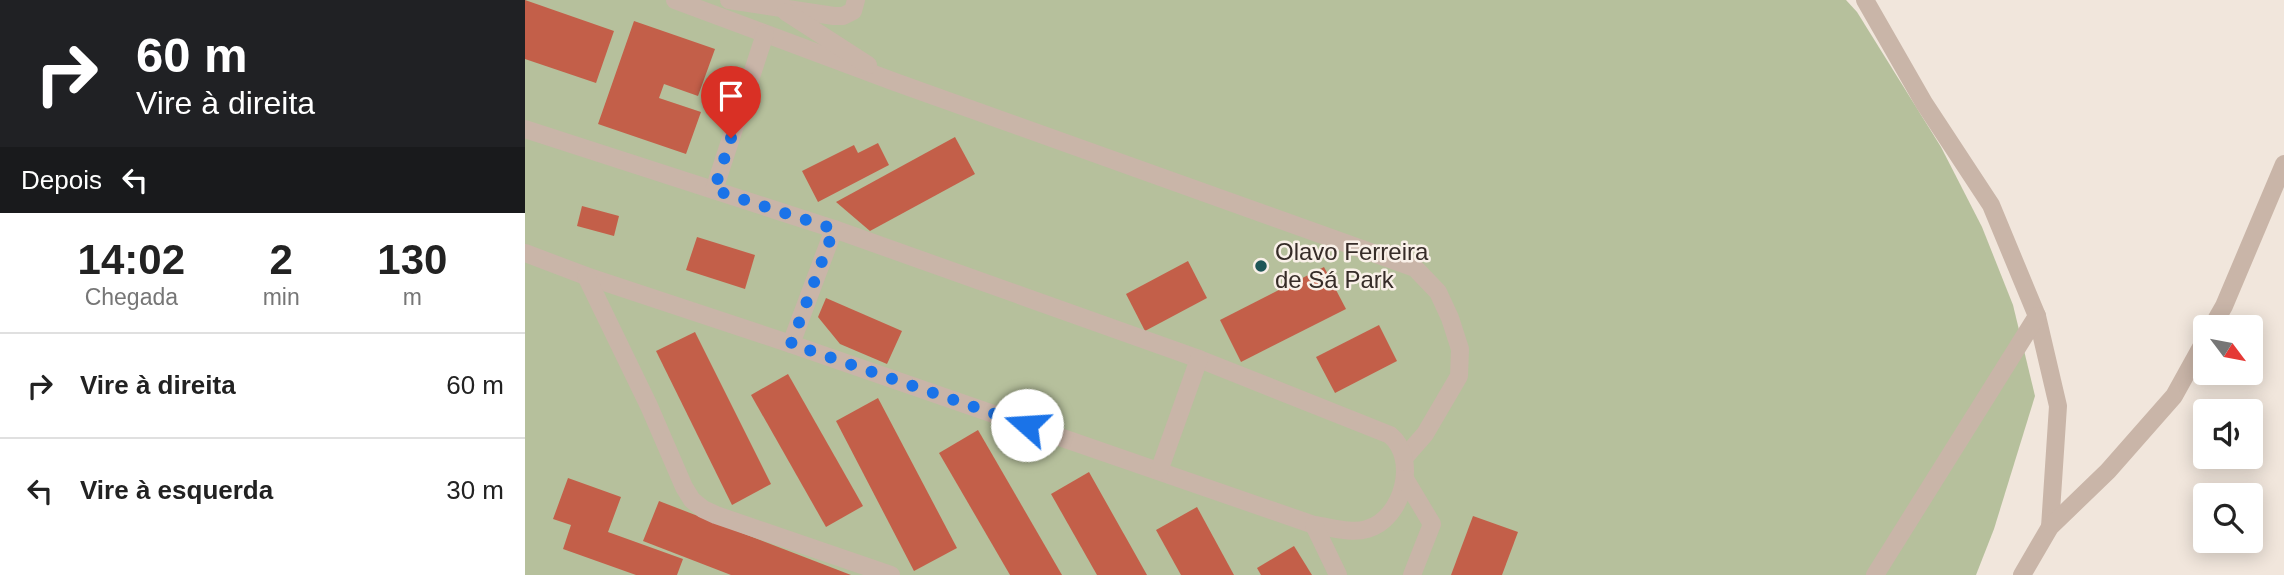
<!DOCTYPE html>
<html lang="pt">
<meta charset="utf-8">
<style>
body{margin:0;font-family:Arial,sans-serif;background:#f2f2f2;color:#222;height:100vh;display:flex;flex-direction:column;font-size:26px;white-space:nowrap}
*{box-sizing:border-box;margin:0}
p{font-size:23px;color:#767676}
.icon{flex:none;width:38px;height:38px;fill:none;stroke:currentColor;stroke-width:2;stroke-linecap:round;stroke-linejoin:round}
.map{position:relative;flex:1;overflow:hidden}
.side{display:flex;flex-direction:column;background:#fff;width:525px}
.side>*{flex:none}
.banner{background:#202124;color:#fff;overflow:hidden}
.needle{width:46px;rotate:122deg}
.tools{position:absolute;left:1668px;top:315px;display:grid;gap:14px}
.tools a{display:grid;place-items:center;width:70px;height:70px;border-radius:7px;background:#fff;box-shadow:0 4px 18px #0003;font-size:35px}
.pin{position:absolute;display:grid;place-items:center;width:60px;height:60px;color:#fff;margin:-72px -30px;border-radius:50% 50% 50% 0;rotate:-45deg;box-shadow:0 0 7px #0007}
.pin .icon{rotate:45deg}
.me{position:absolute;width:77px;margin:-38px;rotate:289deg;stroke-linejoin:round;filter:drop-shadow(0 0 5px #0008)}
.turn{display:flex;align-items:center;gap:24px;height:147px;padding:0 21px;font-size:32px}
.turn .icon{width:91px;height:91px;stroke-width:2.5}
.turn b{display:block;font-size:49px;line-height:60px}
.then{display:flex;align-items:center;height:66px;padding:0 21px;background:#0003;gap:14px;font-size:26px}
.eta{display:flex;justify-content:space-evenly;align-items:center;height:119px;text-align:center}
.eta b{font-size:42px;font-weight:600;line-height:49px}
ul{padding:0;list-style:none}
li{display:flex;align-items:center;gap:21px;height:105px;padding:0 21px;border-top:2px solid #e0e0e0}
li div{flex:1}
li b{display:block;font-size:26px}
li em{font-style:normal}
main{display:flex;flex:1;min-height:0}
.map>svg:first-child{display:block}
.green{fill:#b6c09c}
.building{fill:#c35f49}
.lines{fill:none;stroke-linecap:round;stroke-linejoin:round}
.minor{stroke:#c9b5a8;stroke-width:18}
.route{stroke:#1a73e8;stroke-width:12;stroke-dasharray:0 21.6}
.poi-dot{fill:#1f5657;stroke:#f9f0e8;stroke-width:2.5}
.labels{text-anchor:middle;stroke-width:5;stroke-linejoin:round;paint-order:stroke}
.poi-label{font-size:24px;fill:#362c28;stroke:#f9f0e8;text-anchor:start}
</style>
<main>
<section class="side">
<div class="banner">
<div class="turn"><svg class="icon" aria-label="right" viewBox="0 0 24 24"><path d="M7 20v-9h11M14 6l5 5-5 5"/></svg><div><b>60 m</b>Vire à direita</div></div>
<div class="then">Depois<svg class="icon" aria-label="left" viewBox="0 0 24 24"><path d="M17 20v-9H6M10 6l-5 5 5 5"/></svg></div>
</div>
<div class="eta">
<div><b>14:02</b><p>Chegada</p></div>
<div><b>2</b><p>min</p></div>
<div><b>130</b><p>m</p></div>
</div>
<ul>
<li><svg class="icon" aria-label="right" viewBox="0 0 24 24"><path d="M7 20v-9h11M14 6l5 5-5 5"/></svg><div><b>Vire à direita</b></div><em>60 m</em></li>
<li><svg class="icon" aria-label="left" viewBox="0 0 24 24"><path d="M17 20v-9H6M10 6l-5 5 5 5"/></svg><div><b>Vire à esquerda</b></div><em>30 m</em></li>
</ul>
</section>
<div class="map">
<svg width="1759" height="575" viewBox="0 0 1759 575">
<rect width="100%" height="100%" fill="#f1e6dc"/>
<!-- green -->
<polygon class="green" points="0,0 1321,0 1332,12 1416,147 1457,227 1488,305 1510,396 1469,529 1451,575 0,575"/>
<!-- building -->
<g class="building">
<polygon points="0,0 89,31 71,83 0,59"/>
<polygon points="109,21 190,49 173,96 139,84 134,98 176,112 161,154 73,124"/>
<polygon points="430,137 450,174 345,231 311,202"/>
<polygon points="353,143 364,165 293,202 277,171 329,145 333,153"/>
<polygon points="57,206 94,216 89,236 52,226"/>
<polygon points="172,237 230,255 220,289 161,270"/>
<polygon points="663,261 682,298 620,331 601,294"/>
<polygon points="799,267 821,309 716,362 695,320"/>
<polygon points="301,298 377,331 362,364 315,344 293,317"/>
<polygon points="854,325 872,361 810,393 791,357"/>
<polygon points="170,332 246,484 207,505 131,351"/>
<polygon points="263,374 338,506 301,527 226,395"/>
<polygon points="353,398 432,548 389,571 311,421"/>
<polygon points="453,430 537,575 485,575 414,453"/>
<polygon points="564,472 622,575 572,575 526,494"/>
<polygon points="43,478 96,497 83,532 158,559 152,575 111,575 38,549 46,525 28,519"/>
<polygon points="134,501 326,575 206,575 118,541"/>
<polygon points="672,507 709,575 656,575 631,530"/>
<polygon points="948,516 993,532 977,575 926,575"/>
<polygon points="769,546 787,575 736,575 732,568"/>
</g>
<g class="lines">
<!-- minor -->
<g class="minor">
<polyline points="150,0 370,82 890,268 913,292 925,318 935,349 934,376 900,434 879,458"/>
<polyline points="204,0 309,16 318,16 328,11 331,0"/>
<polyline points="1340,0 1399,103 1466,205 1512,316 1533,406 1525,527"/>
<polyline points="261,12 343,65"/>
<path d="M0,129L309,229L674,359L865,435C894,459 878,519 842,529C827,534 805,527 789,525L266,344L61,276L0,253"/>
<polyline points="189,190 240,34"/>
<polyline points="61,276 124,406 159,487 167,500 178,509 191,515 366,575"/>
<polyline points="1687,327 1699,306 1759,164"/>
<polyline points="266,344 309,229"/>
<polyline points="634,471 674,359"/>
<polyline points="880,479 907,524 887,575"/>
<polyline points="789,525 813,575"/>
<polyline points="1350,575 1512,316"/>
<polyline points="1497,575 1525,527 1583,471 1649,396 1680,340"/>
</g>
</g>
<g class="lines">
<!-- route -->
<polyline class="route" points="206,138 189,190 309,229 266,344 502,425"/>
</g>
<!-- markers -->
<circle class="poi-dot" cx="736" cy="266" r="7"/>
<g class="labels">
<!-- poi labels -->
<g class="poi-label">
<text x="750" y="260">Olavo Ferreira<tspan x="750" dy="28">de Sá Park</tspan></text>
</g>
</g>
</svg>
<div class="tools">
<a><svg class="needle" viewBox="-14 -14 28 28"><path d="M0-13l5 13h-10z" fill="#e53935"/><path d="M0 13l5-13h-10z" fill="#767676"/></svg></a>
<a><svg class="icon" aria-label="sound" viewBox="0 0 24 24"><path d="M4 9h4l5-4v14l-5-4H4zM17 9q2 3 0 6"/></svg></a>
<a><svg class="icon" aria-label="search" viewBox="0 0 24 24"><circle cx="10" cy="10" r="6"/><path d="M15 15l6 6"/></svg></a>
</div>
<div class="pin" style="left:206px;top:138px;background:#d93025"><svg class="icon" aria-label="arrive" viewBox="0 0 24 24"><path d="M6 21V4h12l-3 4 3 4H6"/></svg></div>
<svg class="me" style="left:502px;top:425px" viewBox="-20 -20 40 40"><circle r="19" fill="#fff"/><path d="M0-13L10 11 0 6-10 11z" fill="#1a73e8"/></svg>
</div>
</main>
